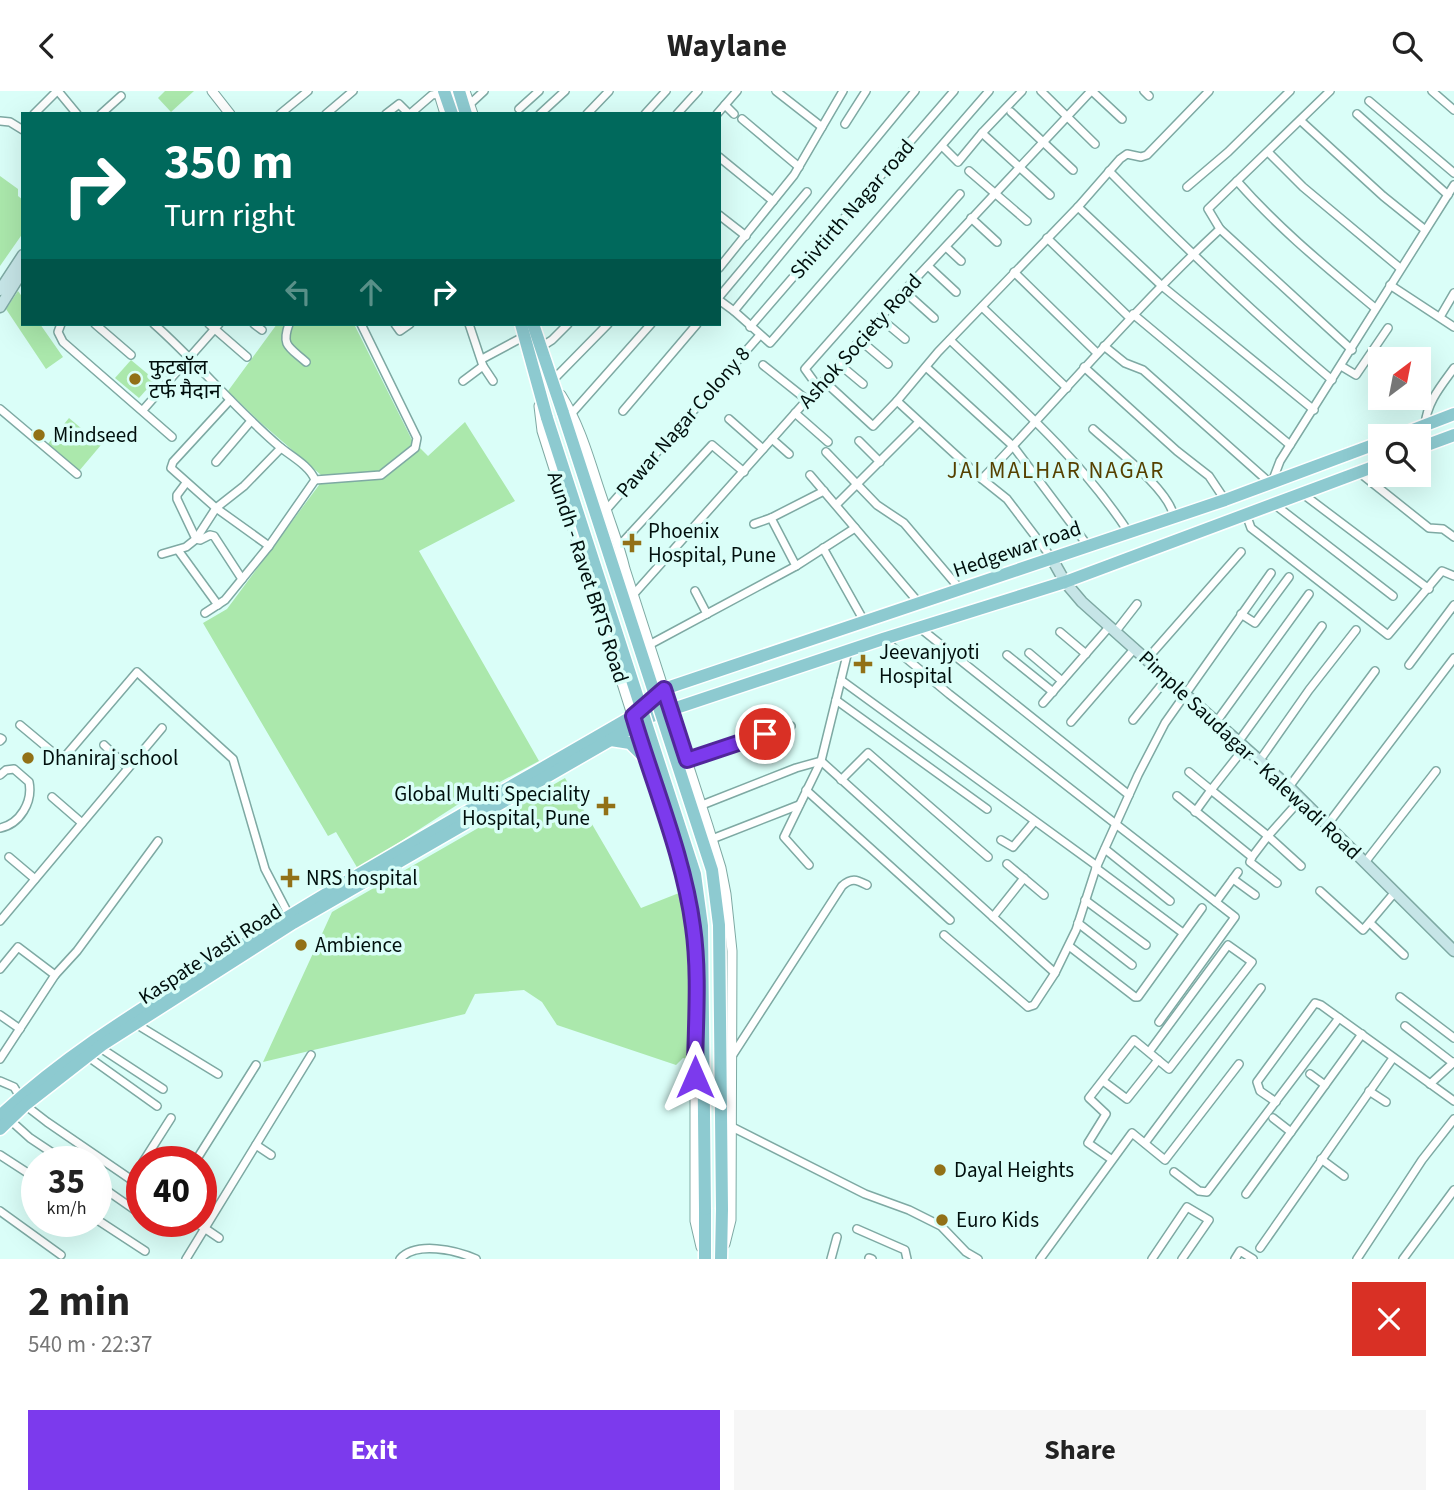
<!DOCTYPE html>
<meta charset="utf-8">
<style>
body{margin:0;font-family:"Source Sans 3","Noto Sans Devanagari",sans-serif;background:#f6f6f6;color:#222;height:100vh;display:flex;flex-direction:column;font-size:26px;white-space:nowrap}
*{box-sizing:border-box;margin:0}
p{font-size:23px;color:#767676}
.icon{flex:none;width:38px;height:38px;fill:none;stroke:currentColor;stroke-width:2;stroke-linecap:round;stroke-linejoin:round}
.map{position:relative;height:1168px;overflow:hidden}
.details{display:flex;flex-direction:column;background:#fff;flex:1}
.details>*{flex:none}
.banner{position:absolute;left:21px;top:21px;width:700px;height:214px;border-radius:0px;box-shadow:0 7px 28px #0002;background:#00695c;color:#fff;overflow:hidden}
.needle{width:46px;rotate:32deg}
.tools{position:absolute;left:1368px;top:256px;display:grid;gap:14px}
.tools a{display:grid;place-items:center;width:63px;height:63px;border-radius:0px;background:#fff;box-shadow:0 7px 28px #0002;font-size:35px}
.speed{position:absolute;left:21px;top:1055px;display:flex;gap:14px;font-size:35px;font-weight:700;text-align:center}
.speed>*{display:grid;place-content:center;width:91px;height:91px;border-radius:50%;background:#fff;box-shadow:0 7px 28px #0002;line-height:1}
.speed small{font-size:18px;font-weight:400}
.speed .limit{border:10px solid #d22;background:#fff;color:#111}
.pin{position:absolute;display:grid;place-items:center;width:60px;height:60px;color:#fff;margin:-30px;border:4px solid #fff;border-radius:50%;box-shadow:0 2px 7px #0007}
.me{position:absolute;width:77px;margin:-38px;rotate:0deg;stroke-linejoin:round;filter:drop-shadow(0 0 5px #0008)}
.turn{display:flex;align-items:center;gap:24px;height:147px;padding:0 28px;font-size:32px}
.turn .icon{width:91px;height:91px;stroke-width:2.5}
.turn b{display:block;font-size:49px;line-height:60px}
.lanes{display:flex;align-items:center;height:66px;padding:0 28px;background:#0003;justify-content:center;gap:35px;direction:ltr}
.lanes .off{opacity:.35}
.round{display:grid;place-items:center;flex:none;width:74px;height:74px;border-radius:0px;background:#f6f6f6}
.head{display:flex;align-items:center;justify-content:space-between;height:119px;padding:0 28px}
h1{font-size:42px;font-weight:700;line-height:52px}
.action{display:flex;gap:14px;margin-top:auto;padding:14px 28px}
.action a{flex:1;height:80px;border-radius:0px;background:#7c3aed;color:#fff;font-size:28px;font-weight:700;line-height:80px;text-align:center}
.action a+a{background:#f6f6f6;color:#222}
header{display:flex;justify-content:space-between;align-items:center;height:91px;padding:0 28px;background:#fff;font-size:32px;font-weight:700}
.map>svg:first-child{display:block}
.green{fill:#abe8ac}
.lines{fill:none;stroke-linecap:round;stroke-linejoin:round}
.minor-casing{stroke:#7ea9a3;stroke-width:10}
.tertiary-casing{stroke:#7ea9a3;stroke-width:11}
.secondary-casing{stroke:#7ea9a3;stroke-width:13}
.primary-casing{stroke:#fff;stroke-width:15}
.minor{stroke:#fff;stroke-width:7}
.tertiary{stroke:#fff;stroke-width:9}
.secondary{stroke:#c6e5e7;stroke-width:10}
.primary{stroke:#8dcad0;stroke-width:12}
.primary-bridge-casing{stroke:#fff;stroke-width:15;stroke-linecap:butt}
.primary-bridge{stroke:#8dcad0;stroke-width:12}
.route-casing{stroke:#51269a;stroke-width:18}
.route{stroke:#7c3aed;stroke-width:12}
.poi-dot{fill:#927117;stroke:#dafef8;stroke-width:2.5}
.labels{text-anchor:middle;stroke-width:7;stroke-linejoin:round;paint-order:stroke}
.street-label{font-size:21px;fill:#010f0d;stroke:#dafef8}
.poi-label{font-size:21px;fill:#010f0d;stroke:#dafef8;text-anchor:start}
.neighbourhood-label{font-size:23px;letter-spacing:2px;fill:#564000;stroke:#dafef8}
</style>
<header><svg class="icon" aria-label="back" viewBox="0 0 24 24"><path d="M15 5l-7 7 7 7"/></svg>Waylane<svg class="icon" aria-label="search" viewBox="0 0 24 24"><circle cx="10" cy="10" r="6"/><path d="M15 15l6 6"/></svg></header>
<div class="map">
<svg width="1454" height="1168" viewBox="0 0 1454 1168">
<rect width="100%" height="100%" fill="#dafef8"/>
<!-- green -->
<g class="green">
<polygon points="165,0 194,0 171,21 158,7"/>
<polygon points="0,85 18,98 18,105 23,109 23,142 0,175"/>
<polygon points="18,200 23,207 23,233 40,233 63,266 46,278 6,218"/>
<polygon points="277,233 354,233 412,349 428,365 465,331 515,410 419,460 539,670 457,714 358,778 336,741 328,745 203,532 227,518 319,394 321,384 260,331 228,300"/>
<polygon points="131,269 155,289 139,307 115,287"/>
<polygon points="69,327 101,354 79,380 47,354"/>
<polygon points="565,687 641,817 679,802 688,854 688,968 683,967 676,974 557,934 542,911 524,899 475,903 465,923 263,971 332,821"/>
</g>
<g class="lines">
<defs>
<g id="minor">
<polyline points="58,0 77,23"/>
<polyline points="776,0 822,36"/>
<polyline points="915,0 734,220 770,252 989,0"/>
<polyline points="1041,0 1095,53"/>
<polyline points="1092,0 1122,28"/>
<polyline points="1144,0 1149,5"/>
<polyline points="1330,0 1208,118 1220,138 1352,259"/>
<polyline points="1432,0 1454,19"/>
<polyline points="1369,10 1454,82"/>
<polyline points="470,13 484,0"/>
<polyline points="725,14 734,23"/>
<polyline points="519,18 539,0"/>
<polyline points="1011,21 1073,79"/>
<polyline points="34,23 57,0"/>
<polyline points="101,23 121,5"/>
<polyline points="280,23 308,0"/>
<polyline points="326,23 353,0"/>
<polyline points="386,23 399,13 409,23"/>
<polyline points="410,23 432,4 439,3"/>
<polyline points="540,23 565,0"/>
<polyline points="587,23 609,0"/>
<polyline points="645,23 666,0"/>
<polyline points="677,23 698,0"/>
<polyline points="717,23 737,0"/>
<polyline points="1357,23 1448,104"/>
<polyline points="742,28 799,76"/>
<polyline points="0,30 10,31 23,39"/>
<polyline points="1301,30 1383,105 1424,138"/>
<polyline points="845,33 866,0"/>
<polyline points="982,42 1050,104"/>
<polyline points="942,55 958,71 982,42 1022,0"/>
<polyline points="1268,61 1303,96 1400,177"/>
<polyline points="719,66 773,110"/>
<polyline points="969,80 1027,130"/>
<path d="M1109,80C1181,153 1254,223 1332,289"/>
<path d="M1237,90C1279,138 1326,176 1375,217"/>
<polyline points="1187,96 1228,61 1290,0"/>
<polyline points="1078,116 1162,195 1314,319"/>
<polyline points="719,124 746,145"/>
<polyline points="971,127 997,151"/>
<polyline points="1047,147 1130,227"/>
<polyline points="946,156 961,170"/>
<polyline points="928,175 956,201"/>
<polyline points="719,177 794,84 843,0"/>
<polyline points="1014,181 1097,262"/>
<polyline points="1390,194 1454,236"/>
<polyline points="904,200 934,227"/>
<polyline points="719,206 807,101"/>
<polyline points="719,209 734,220"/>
<polyline points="982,216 1067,297"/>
<polyline points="1133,223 1290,354"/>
<polyline points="1440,226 1454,202"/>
<polyline points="880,227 905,248"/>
<polyline points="61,233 58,241 63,251 172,346"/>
<polyline points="95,233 131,264"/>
<path d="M154,233C198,272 235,318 280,356C291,365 310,375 315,389L269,455L225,509L205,522"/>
<polyline points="209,233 247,266"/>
<polyline points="254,233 262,239"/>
<path d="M289,233C281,255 289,256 306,271"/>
<polyline points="395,233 400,240 410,233"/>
<polyline points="469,233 483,275 493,290"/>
<polyline points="750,236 954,0"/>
<path d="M950,249C1013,309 1081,368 1129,442"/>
<polyline points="861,250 888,273"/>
<polyline points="1104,255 1125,272 1143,279 1270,392"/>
<polyline points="541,256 552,249 568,233"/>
<polyline points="482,268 523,246"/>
<polyline points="839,273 863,293"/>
<polyline points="763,274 807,309"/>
<polyline points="1341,275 1356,284 1388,237"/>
<polyline points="926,276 1013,355 1088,455"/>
<polyline points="1084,276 1177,360 1209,385 1225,409"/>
<polyline points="553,289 608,233"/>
<polyline points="463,290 483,275"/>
<polyline points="824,290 873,335 897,310"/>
<polyline points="818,296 805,278 960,103"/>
<polyline points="230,309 173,371 171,377 216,417 269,455"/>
<polyline points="0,318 77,383"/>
<polyline points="143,319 219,233"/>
<polyline points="623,320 697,233"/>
<polyline points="572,322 651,233"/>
<polyline points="795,322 828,351"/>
<polyline points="729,328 763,358"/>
<path d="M1425,334C1427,311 1441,295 1454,277"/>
<path d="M1093,338C1115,358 1169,398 1174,426"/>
<polyline points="772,348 789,363"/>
<polyline points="859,350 880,371"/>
<polyline points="826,361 877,414 904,432 960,498"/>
<polyline points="216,371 251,330"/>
<polyline points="1360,382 1429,437 1443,438 1454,446"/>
<polyline points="810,384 919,512"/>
<polyline points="982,388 897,310 938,261 1078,116 1120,68 1127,63 1141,66 1147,64 1209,0"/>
<polyline points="315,389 381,384 415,357 417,347 361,233"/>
<polyline points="1272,391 1280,370 1454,94"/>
<polyline points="186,392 177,404 177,408 196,448 200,449 210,444 214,445 242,488"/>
<polyline points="1303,403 1429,498"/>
<polyline points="837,413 919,331"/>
<polyline points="1274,413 1393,505"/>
<polyline points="606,419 760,244"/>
<polyline points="1246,423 1251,437 1388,544 1442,480 1454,485"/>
<polyline points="771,427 796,475"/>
<polyline points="754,433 771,427 824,400"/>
<polyline points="620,454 712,354 744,381"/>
<polyline points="823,457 864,530"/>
<polyline points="178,459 218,514"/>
<polyline points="162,463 186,456 196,448 216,417 244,395 281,357"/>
<path d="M1051,466L1007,408L982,388C1061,305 1135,217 1220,138"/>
<polyline points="695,500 707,523"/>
<polyline points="633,504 904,200 1091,0"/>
<polyline points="1241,523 1255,532 1289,486"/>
<polyline points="920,537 1129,704"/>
<polyline points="1116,540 1137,513"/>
<polyline points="1060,541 1086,563"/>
<polyline points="883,548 949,603 1235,826 1159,931"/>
<polyline points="649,554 796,475 855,437"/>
<polyline points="1029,562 1062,590"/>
<polyline points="1007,564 1053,601"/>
<polyline points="1147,568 1241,461"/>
<polyline points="1409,574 1454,514"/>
<polyline points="841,589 1097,775"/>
<polyline points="836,609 987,718"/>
<polyline points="1043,612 1110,535"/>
<polyline points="1133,629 1168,586"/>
<polyline points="1217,630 1309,503"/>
<polyline points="1071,631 1135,557"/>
<polyline points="20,634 62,669 137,581 233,668 265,778 290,826"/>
<polyline points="0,647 2,648 0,650"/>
<polyline points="1239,650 1322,535"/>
<polyline points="104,654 128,677"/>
<polyline points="1245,656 1211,699 1268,745 1301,708"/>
<polyline points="687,669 791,635"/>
<polyline points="1260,669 1309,599 1356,539"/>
<polyline points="1189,681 1211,699 1195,721"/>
<path d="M0,684L6,679L14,678L29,691C33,711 20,733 0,737"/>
<polyline points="841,689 868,662 988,766"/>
<polyline points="1289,696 1375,580"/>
<polyline points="806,699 950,829"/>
<polyline points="1177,705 1252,766 1268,745 1301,775"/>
<polyline points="52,706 82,732"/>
<polyline points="702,714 796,677 821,670 1055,882 1076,839 1096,777 1138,684 1165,632 1271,482"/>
<polyline points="1328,733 1454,567"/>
<polyline points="712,748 799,714"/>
<polyline points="1001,749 1013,756 1034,731"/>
<polyline points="1105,758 1170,810"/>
<polyline points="9,766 35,788"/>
<polyline points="1252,766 1250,771 1277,792"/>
<polyline points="1366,770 1436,680"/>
<polyline points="1007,773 1044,804"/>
<polyline points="809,774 784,746 821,670 848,560"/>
<polyline points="1096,777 1183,842"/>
<polyline points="1233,788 1255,804"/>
<polyline points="1320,800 1363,839 1395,801"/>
<polyline points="1085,809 1146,854"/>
<polyline points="1216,811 1238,781"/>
<polyline points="993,826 1024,787"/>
<polyline points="0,830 162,637"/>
<polyline points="1078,832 1132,874"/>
<polyline points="1370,832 1404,864"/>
<polyline points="944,844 1028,916 1034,914 1055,882"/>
<polyline points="1069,855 1135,906 1138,906 1202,817"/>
<polyline points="0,878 18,856 55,884 0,968"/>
<polyline points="55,884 77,860 158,750"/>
<polyline points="1400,906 1454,947"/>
<polyline points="0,924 20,938"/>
<polyline points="136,933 218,983"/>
<polyline points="1405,935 1453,972"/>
<polyline points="99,956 163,998"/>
<polyline points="87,965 157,1015"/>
<path d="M732,965L842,795C852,786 857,789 867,794"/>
<polyline points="1310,983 1325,994"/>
<polyline points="0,990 14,996 25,1014 47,1031 142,1096"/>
<polyline points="1103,990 1127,1008 1158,969"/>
<polyline points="1430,993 1454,971"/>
<polyline points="1369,1000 1386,1011"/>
<polyline points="1276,1011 1260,1000 1257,991 1315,912 1321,914 1454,1010"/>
<polyline points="1273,1027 1291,1041"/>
<polyline points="10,1029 30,1047 66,1071"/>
<polyline points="732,1036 865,1103 909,1119 941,1135 966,1161 978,1168"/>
<polyline points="1145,1052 1261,897"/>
<polyline points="256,1054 271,1064"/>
<polyline points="0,1064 37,1088"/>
<polyline points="1111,1068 1088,1052 1106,1023 1089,1007 1134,949 1169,978 1252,871 1228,854 1149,961"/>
<polyline points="1321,1068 1344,1085"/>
<polyline points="143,1071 171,1027"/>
<polyline points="195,1071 256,974"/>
<polyline points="1174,1081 1199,1100 1207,1101 1339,927"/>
<polyline points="131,1089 142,1073"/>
<polyline points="96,1092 142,1124"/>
<polyline points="1246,1103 1362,943"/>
<polyline points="0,1120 61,1164"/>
<polyline points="96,1128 145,1160"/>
<polyline points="151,1130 151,1131"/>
<polyline points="194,1130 219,1147"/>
<polyline points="857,1138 905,1159 907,1168"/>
<polyline points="1260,1157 1393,967"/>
<polyline points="869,1167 872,1168"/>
<polyline points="186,1168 311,964"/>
<path d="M400,1168C416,1150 456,1159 476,1168"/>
<polyline points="831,1168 837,1146"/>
<polyline points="1040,1168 1132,1042 1165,1069 1239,973"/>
<polyline points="1152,1168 1187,1116 1209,1129 1182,1168"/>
<polyline points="1235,1168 1240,1160 1253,1168"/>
<polyline points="1357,1168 1422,1069 1454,1028"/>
<polyline points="1403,1168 1454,1099"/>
</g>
<g id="tertiary">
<polyline points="212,0 230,23"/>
<polyline points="438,0 445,23"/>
<polyline points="465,0 473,23"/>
<path d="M561,304C583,339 591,376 605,415C612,437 620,456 625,478L708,735L721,777L726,803L732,860L731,1129L725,1153"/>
<polyline points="539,315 542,340 672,750 688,808 695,860 695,1130 701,1156"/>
</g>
<g id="secondary">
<polyline points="0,199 23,164"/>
<polyline points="0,216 23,179"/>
<polyline points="1051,466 1065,491 1082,511 1289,696 1454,860"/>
</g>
<g id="primary">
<polyline points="444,0 452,23"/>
<polyline points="459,0 466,23"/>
<polyline points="521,233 547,327"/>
<polyline points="533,233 563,322"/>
<polyline points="1397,345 1454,323"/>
<polyline points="1419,357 1454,344"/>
<polyline points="611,649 630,652 646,668"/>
<path d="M0,1025C64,965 138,920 211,874C349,786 492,707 633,625L664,598L1225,409L1381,351"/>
<polyline points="0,1038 25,1014 102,954 293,832 652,625 883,548 1065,491 1381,373"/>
<polyline points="705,1168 705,1118"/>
<polyline points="721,1168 722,1118"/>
</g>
</defs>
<!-- minor casing -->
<use href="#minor" class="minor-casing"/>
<!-- tertiary casing -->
<use href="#tertiary" class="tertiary-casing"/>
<!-- secondary casing -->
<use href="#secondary" class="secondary-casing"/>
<!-- primary casing -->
<use href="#primary" class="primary-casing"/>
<!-- minor -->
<use href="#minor" class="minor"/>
<!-- tertiary -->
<use href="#tertiary" class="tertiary"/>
<!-- secondary -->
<use href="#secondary" class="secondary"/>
<!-- primary -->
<use href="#primary" class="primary"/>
<defs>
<g id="primary-bridge">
<polyline points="563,322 712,779 719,834 722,1118"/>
<polyline points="547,327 695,783 702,835 705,1118"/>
</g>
</defs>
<!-- primary-bridge casing -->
<use href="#primary-bridge" class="primary-bridge-casing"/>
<!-- primary-bridge -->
<use href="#primary-bridge" class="primary-bridge"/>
</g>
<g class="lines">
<defs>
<path id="route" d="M695,986C695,937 700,885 693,836C684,766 653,693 633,625L664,598L687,669L765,643"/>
</defs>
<!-- route casing -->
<use href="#route" class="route-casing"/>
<!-- route -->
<use href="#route" class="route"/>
</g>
<!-- markers -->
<g class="poi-dot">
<circle cx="135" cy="288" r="7"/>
<circle cx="39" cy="344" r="7"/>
<path d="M628.5 441.5h7v7h7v7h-7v7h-7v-7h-7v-7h7z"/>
<path d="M859.5 562.5h7v7h7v7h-7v7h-7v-7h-7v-7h7z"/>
<circle cx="28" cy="667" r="7"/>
<path d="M602.5 704.5h7v7h7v7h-7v7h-7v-7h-7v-7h7z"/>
<path d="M286.5 776.5h7v7h7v7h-7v7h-7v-7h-7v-7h7z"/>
<circle cx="301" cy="854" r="7"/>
<circle cx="940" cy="1079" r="7"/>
<circle cx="942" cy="1129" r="7"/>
</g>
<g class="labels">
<!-- street labels -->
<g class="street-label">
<text transform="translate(852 118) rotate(-49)" y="7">Shivtirth Nagar road</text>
<text transform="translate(860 250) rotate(-48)" y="7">Ashok Society Road</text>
<text transform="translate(683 331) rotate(-49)" y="7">Pawar Nagar Colony 8</text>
<text transform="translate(1017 458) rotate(-19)" y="7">Hedgewar road</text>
<text transform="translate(588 486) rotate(72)" y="7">Aundh - Ravet BRTS Road</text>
<text transform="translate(1250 664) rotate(43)" y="7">Pimple Saudagar - Kalewadi Road</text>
<text transform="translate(210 863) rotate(-33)" y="7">Kaspate Vasti Road</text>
</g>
<!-- poi labels -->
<g class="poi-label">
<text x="149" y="283">फुटबॉल<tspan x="149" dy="24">टर्फ मैदान</tspan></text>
<text x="53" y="351">Mindseed</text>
<text x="648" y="447">Phoenix<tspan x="648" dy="24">Hospital, Pune</tspan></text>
<text x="879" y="568">Jeevanjyoti<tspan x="879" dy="24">Hospital</tspan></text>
<text x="42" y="674">Dhaniraj school</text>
<text x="590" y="710" text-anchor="end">Global Multi Speciality<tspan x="590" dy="24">Hospital, Pune</tspan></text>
<text x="306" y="794">NRS hospital</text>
<text x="315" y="861">Ambience</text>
<text x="954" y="1086">Dayal Heights</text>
<text x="956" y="1136">Euro Kids</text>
</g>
<!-- neighbourhood labels -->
<g class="neighbourhood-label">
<text x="1056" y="387">JAI MALHAR NAGAR</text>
</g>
</g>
</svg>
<div class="tools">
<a><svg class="needle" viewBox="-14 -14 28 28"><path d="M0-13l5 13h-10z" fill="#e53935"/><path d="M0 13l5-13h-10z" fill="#767676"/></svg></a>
<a><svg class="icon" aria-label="search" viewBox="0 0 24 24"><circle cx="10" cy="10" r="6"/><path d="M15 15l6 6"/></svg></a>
</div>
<div class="speed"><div>35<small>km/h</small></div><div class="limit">40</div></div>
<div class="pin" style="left:765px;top:643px;background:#d93025"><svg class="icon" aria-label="arrive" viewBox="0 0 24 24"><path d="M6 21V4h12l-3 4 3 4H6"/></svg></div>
<svg class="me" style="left:695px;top:986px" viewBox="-20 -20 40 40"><path d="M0-17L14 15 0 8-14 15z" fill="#7c3aed" stroke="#fff" stroke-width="4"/></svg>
<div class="banner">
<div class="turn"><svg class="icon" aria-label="right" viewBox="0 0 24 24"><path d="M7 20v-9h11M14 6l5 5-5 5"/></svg><div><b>350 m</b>Turn right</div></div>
<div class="lanes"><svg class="icon off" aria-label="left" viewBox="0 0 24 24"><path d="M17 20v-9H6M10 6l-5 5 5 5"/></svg><svg class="icon off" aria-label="ahead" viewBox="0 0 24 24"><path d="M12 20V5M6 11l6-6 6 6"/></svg><svg class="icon" aria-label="right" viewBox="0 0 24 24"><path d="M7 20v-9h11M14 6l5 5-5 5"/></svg></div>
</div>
</div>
<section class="details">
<div class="head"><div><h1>2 min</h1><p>540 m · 22:37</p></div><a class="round" style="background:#d93025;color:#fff"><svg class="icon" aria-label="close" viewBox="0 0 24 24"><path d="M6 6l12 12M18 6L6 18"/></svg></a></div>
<div class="action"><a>Exit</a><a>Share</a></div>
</section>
